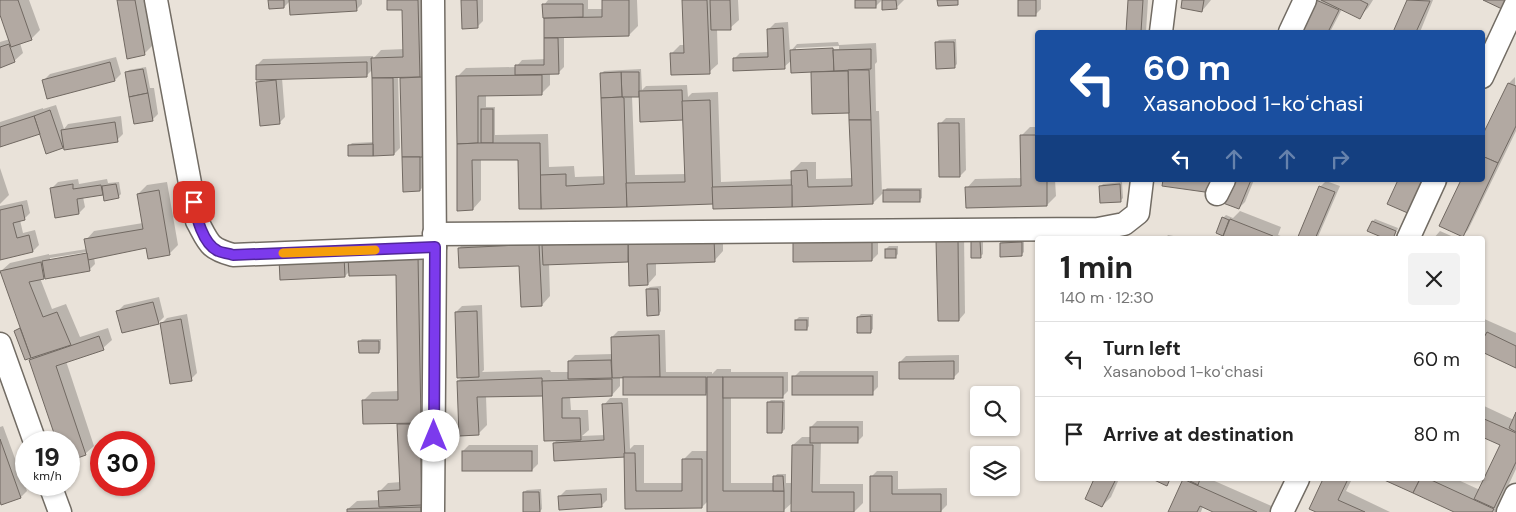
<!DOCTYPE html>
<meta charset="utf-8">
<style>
body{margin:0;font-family:"DM Sans",sans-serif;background:#f2f2f2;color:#222;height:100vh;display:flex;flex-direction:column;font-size:19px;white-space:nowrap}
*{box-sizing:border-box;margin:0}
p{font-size:16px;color:#767676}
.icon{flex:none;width:28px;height:28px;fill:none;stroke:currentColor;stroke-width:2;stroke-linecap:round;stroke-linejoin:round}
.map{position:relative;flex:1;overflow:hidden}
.details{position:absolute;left:1035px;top:236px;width:450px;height:245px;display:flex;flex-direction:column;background:#fff;border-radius:5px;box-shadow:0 1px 4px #0004}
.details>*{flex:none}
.top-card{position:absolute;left:1035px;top:30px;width:450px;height:152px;border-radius:5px;box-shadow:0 1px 4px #0004;background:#1a4fa0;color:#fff;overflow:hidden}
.fabs{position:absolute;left:970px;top:386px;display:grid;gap:10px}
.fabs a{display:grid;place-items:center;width:50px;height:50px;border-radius:5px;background:#fff;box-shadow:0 1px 4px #0004;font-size:25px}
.speed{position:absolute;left:15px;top:431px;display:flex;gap:10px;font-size:25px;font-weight:700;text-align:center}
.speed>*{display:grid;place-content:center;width:65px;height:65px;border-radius:50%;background:#fff;box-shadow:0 1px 4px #0004;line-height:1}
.speed small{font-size:12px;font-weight:400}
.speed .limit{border:8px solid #d22;background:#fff;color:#111}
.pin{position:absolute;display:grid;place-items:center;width:42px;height:42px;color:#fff;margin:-21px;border-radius:10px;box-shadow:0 2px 8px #0006}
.me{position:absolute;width:55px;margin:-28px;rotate:0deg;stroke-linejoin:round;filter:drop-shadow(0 0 4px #0008)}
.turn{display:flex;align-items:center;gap:18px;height:105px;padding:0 25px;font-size:22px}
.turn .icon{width:65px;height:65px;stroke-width:2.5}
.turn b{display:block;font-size:35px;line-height:42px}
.lanes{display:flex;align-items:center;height:48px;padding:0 25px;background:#0003;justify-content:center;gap:25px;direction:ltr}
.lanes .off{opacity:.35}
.round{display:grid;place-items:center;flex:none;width:52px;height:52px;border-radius:5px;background:#f2f2f2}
.headline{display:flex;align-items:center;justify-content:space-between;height:85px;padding:0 25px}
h1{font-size:30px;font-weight:700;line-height:38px}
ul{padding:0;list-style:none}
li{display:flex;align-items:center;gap:15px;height:75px;padding:0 25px;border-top:1px solid #e0e0e0}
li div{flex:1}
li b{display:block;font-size:19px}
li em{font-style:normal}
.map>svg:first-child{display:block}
.shadow{fill:#0003;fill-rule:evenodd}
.building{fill:#b2a9a2;stroke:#716962}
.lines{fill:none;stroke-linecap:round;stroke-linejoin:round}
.street-casing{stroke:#726c64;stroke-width:25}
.street{stroke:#fff;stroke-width:22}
.route-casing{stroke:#51269a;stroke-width:12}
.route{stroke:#7c3aed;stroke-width:9}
.slow{stroke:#f59e0b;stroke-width:9}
</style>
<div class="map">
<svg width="1516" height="512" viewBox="0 0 1516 512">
<rect width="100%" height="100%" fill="#e9e2d9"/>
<!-- shadow -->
<g class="shadow">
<polygon points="0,0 29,0 40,30 31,39 20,43 23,53 14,61 0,66 0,42 10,39 0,11"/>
<polygon points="118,0 145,0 153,45 144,54"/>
<polygon points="269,0 362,0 362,4 356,10 290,1 284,7"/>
<polygon points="388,0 427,0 426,184 420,190 404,191 401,76 398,77 400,148 394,154 349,146 352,143 374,142 373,69 367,75 282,78 285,117 279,123 257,83 262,78 257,65 263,59 373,56 373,59 381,50 404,49 403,9"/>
<polygon points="462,0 483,0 483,21 477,27"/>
<path d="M548,0H588V9H603V0H637L638,26L629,35L564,36V67L558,73H550V85L541,94H486V107H495V135L548,134L549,167L574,166L575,177L605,176L601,74L604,71L641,69L642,90L646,86L687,85L688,97L692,93L718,92L721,182L793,179L792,171L801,162H816V179L852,178L850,112L812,71L792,60L784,67L734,59L740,53L769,52V29L775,23L788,22L790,52L797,44L838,42L839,45L876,43L877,62L875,64L876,111H879L882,193L887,188H922V198L919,200L884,192L873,203H714L520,208L519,158L481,159V200L473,209L457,77L466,68L516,67L522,60L546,59L544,5ZM839,46V49L796,51V48ZM632,96H640L684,119L686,174L635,175Z"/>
<polygon points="684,0 738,0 739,20 730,28 717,29 718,64 709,72 671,54 680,45 685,45"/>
<polygon points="856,0 882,0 875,7"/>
<polygon points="883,0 904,0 896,8"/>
<polygon points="1019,0 1041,0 1041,9 1035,15"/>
<polygon points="1130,0 1148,0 1146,32 1128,32"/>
<polygon points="1183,0 1211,0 1202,11"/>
<polygon points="1318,0 1373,0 1368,8 1359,17 1342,9 1330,32 1302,32"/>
<polygon points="1408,0 1433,0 1420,32 1394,32"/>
<polygon points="1482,36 1489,39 1482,53"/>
<polygon points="956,39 957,64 954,67 937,42 939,40"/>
<polygon points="116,57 121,74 115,80 44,80 50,74"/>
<polygon points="146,67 150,88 154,88 158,114 152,120 126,73 129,70"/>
<polygon points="1515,77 1516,131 1468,230 1462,236 1463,180 1482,180 1482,139 1509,83"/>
<polygon points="56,105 64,129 68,124 121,116 123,134 117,140 64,145 62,147 40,131 0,145 0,122 43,108 43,109"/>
<polygon points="946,118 965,118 966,170 960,176 940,124"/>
<polygon points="1030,127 1038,127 1038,180 1055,180 1056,196 1047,205 967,188 975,179 1022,178 1021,136"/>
<polygon points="0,168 9,195 0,204"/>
<polygon points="78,179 79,184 107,179 108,183 119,182 121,194 118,197 104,194 83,197 85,207 79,213 52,188 58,182"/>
<polygon points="1233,180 1254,180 1245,202 1239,208"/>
<polygon points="1326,181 1340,186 1317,239 1298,239 1320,187"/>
<path d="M167,182L178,245L169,254L147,247L94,257L95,264L89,270L45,275L40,278L52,309L66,304L80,337L108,328L112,340L103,348L66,361L94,446L85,454L69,460V442H58L30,360L34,356L26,359L16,331L21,327L1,271L10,263L49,254V255L87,249L86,240L94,231L143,223L138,194L147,185ZM93,251V253L50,261V258Z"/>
<polygon points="1122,182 1123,198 1121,200 1100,187 1103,184"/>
<polygon points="27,200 30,213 24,219 20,220 23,233 35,230 39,245 33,251 0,258 0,206"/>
<polygon points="1240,211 1281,227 1278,235 1289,239 1223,239 1226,231 1223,234 1223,218 1226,215 1233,218"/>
<polygon points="1375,219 1398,228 1393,239 1373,221"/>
<polygon points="723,231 723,251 715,260 656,262 656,275 648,284 630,259 628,261 549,263 550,296 542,305 520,264 459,248 468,239"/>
<polygon points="1440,231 1458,239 1433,239"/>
<polygon points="964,234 965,313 959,320 938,240"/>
<polygon points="878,235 878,254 872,260 794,242"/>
<polygon points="1168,235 1179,237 1179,239 1165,239"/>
<polygon points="983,238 983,254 980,257 972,241"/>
<polygon points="1004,240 1024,240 1024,252 1021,255 1001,243"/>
<polygon points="889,246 898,246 898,254 895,257 886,249"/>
<polygon points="426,248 430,512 348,512 348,509 357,501 380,500 380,491 388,483 401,482 399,422 363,401 372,392 399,391 397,274 350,271 345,276 280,260"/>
<polygon points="661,286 661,311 659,314 647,289 650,287"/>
<polygon points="159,297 164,317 158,323 118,311 124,305"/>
<path d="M482,305L484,370L482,372L550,370L551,372H569V361L575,355L613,354L612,337L618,331L665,330L666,372H712V374L717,369H731V372H788V391L782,397H731V483H775V477L777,474H786V483H793V445L802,437H811V427L817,421H863V436L857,442H821L820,484H863V503L854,512L793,502L783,511L708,501L702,507L626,508V456L554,443L558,439L544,394L486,396L487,425L478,434L458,381L463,376L456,312L462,306ZM620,376L706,394L708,391V451H692L683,460L684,483H644V445H634L630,449L628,398H610L604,405L605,435L582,436L589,430L588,410H571L570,397L612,395L620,386Z"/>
<polygon points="187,314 197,373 191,379 161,324 167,318"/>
<polygon points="861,314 873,314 873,329 870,332 858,317"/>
<polygon points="799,317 809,317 809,326 807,329 796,320"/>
<polygon points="1482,318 1516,333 1516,366 1482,350"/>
<polygon points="362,339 381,339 381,349 379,352 359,342"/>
<polygon points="959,355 959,372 953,378 900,362 906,356"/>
<polygon points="800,371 878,371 878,387 872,393 794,377"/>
<polygon points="771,400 785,400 785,429 782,432 768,403"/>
<polygon points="1482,405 1514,420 1516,415 1516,469 1496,512 1457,512 1385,479 1456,479 1480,490 1501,444 1482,435"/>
<polygon points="3,426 27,491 21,497 2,503 0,497 0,427"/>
<polygon points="469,445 538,445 538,464 532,470 463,451"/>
<polygon points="877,471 898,471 898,489 947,488 947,505 941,511 871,512 871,477"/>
<polygon points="1095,479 1119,479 1111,497 1102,506 1086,499"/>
<polygon points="1185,479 1210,479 1276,508 1274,512 1216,512 1203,506 1201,512 1169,512"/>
<polygon points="1324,479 1352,479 1346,491 1390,512 1319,512 1310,508"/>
<polygon points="607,488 607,500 601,506 560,496 566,490"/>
<polygon points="541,489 542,509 539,512 525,512 524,492 527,490"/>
</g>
<!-- building -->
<g class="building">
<polygon points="0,0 18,0 32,40 11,47 0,15"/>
<polygon points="117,0 135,0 145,55 127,59"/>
<polygon points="268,0 284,0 284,8 269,9"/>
<polygon points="289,0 356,0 357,11 290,15"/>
<polygon points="387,0 418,0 420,77 372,78 371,58 403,57 402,10 387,10"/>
<polygon points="461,0 477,0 478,28 462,29"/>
<polygon points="602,0 629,0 629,36 544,38 544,18 602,17"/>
<polygon points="682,0 707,0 710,74 671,75 670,53 684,53"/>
<polygon points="710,0 730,0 731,30 711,30"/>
<rect x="855" y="0" width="21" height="8"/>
<polygon points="882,0 896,0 897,9 882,10"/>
<polygon points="937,0 958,0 958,5 938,6"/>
<rect x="1018" y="0" width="18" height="16"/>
<polygon points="1128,0 1143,0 1141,32 1126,32"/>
<polygon points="1182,0 1204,0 1202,12 1181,8"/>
<polygon points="1316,0 1339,10 1328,32 1301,32"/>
<polygon points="1321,0 1360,0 1368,4 1360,19"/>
<polygon points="1407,0 1430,1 1416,32 1393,32"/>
<polygon points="1483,0 1506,0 1502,9"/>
<polygon points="542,4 583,4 583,17 543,18"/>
<polygon points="783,28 785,69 733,71 733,58 768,57 767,29"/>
<polygon points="544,38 558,38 559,74 515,75 515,65 544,65"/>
<polygon points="935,42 954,42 955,68 936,69"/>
<polygon points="9,44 15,62 0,68 0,47"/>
<polygon points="833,48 834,71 791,73 790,50"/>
<polygon points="871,49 871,69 834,71 833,50"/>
<polygon points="110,62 115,81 47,99 42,80"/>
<polygon points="367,62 367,77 256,80 256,65"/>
<polygon points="143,69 148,93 129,97 125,72"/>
<polygon points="848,70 869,70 871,120 849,120"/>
<polygon points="848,71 849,113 812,114 811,72"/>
<polygon points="621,72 639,72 639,97 622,97"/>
<polygon points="621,72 622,97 601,98 600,73"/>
<polygon points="542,75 542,95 478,96 478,143 457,144 456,76"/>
<polygon points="423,77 425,157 402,157 400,78"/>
<polygon points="372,78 393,78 394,155 373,156"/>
<polygon points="276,80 280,124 260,126 256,82"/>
<polygon points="1508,83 1516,86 1516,126 1498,163 1482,156 1482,136"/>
<polygon points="682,90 683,120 640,122 639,91"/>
<polygon points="148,93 153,121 134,124 129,97"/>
<polygon points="622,97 624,98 627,207 541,209 540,175 566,174 566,186 604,184 601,98"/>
<polygon points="710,100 713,204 627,207 626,183 685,182 682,101"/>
<rect x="481" y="109" width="12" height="34"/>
<polygon points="50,110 63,148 46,154 34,116"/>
<polygon points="34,116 40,134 0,147 0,127"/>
<polygon points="849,120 871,120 873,204 792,207 791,171 807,170 808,187 852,186"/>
<polygon points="115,122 118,142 64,150 61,130"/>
<polygon points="938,123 959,123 960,177 939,177"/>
<polygon points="1020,135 1038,135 1038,180 1047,180 1047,206 966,208 965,187 1021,186"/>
<polygon points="478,143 540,143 541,209 519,209 518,160 472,160 473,210 457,211 457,144"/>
<polygon points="373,144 373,156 348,156 348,145"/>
<polygon points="1482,156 1498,163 1463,237 1439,226 1461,180 1482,180"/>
<polygon points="402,157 420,157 420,191 403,192"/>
<polygon points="1163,180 1213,180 1212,193 1162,186"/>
<polygon points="1232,180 1251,180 1239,209 1223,203"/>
<polygon points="1398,180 1424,180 1410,214 1387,204"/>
<polygon points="73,184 73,189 101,185 103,195 77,199 79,214 55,218 50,188"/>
<polygon points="116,184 119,198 104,201 102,186"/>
<polygon points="1120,184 1121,202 1100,203 1099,186"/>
<polygon points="792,185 792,207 713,209 712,187"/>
<polygon points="1319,186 1335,192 1315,239 1297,239"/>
<polygon points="159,190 170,255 148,259 146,248 88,260 84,239 143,229 137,194"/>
<rect x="883" y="190" width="37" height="12"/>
<polygon points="22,205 25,220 13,223 17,238 29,235 33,252 0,260 0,210"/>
<polygon points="1222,217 1229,220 1223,236 1216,233"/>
<polygon points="1230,219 1273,236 1272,239 1222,239"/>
<polygon points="1372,221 1396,231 1393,239 1386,239 1367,231"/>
<polygon points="714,239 715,262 647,264 648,285 629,286 628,242"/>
<polygon points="958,239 959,321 938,321 936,240"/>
<polygon points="971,240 980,241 981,258 971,258"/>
<polygon points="872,241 872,261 793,262 793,242"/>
<polygon points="628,242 628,262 543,265 542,245"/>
<polygon points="1022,242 1022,256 1000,257 1000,243"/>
<polygon points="539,244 542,306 521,307 519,266 459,268 458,248"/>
<rect x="885" y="249" width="11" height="9"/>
<polygon points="87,253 90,271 45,279 42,261"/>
<polygon points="344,256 345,277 280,280 279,259"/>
<polygon points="418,256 421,423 363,424 362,400 398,400 396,275 349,276 348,257"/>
<polygon points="41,262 44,279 29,282 43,317 57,312 71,345 31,358 0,271"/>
<polygon points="646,289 658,289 659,315 647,316"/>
<polygon points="153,302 159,324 122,333 116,311"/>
<polygon points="477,311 479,377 457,378 455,312"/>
<polygon points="871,316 871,333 857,333 857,317"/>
<polygon points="181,319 192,381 170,384 160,323"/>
<rect x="795" y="320" width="12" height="10"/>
<polygon points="20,328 31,358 25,360 14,331"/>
<polygon points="1487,332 1516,346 1516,368 1482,352 1482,341"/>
<polygon points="659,335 660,377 612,378 611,337"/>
<polygon points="99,336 104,350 56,366 86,455 69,461 69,442 57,442 29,360"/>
<polygon points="358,341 379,341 379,353 359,353"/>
<polygon points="611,360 612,378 568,379 568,361"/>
<polygon points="954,361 954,379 899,379 899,362"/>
<rect x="792" y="376" width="81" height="19"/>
<rect x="623" y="377" width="83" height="18"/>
<polygon points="707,377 723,377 723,491 784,491 784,512 707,512"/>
<rect x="723" y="377" width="60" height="21"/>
<polygon points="542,378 543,396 477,397 479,435 459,436 457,381"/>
<polygon points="612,379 612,396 562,398 562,418 580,418 581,440 544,441 542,381"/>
<polygon points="767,402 783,402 782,433 767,433"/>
<polygon points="622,403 625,457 554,461 553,443 604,440 602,404"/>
<polygon points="1516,412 1516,432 1509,428"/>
<polygon points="1482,418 1516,433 1516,462 1494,508 1474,499 1500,445 1482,437"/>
<polygon points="397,424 420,424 422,505 379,507 378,491 400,490"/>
<rect x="810" y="427" width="48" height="16"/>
<polygon points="0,439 21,498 1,505 0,501"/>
<polygon points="792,445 813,445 812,492 854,492 854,512 791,512"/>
<rect x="462" y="451" width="70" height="20"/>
<polygon points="624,453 635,453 636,491 682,491 682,459 702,459 702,508 625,509"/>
<polygon points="773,476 783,476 784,491 773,491"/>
<polygon points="870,476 892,476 892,494 941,494 941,512 870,512"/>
<polygon points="1094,479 1116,479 1102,507 1085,499"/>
<polygon points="1152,479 1170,479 1167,486"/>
<polygon points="1183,479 1257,512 1213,512 1200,506 1197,512 1168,512"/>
<polygon points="1186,479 1200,479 1198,485"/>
<polygon points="1323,479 1348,479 1338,500 1365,512 1316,512 1309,509"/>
<polygon points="1382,479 1420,479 1413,493"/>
<polygon points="1420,479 1429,479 1494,509 1492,512 1454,512 1413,493"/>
<polygon points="523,492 539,492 540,512 523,512"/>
<polygon points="601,494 602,507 559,510 558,496"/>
<polygon points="421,507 421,512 347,512 347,509"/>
</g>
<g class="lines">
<defs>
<g id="street">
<path d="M156,0L197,221C209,243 208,248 233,255L435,247"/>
<polyline points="433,0 435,247 433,512"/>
<polyline points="1161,32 1165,0"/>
<polyline points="1290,32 1305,0"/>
<polyline points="1482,77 1516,4"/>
<polyline points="1217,194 1224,180"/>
<polyline points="434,234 1098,229 1124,224 1138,213 1142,180"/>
<polyline points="1408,239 1435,180"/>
<polyline points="0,344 35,442"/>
<polyline points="50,485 60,512"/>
<polyline points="1282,512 1298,479"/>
<polyline points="1508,512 1516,495"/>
</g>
</defs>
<!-- street casing -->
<use href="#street" class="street-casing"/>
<!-- street -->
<use href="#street" class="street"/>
</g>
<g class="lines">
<defs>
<path id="route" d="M194,202C196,217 203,244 218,251C222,253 228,253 233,255L435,247L434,436"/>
</defs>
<!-- route casing -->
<use href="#route" class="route-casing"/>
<!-- route -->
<use href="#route" class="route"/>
<!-- slow -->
<polyline class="slow" points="283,253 375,250"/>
</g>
</svg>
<div class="fabs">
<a><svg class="icon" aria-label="search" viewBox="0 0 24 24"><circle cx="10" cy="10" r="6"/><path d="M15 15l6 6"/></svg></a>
<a><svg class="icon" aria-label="layers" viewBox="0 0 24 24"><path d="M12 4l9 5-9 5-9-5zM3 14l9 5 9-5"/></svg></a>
</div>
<div class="speed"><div>19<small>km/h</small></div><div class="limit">30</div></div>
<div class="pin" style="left:194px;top:202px;background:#d93025"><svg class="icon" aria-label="arrive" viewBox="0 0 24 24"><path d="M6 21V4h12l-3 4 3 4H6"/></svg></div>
<svg class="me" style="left:434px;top:436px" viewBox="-20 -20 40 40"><circle r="19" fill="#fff"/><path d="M0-13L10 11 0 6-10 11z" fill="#7c3aed"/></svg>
<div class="top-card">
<div class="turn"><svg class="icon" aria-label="left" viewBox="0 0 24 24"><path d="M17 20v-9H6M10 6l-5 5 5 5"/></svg><div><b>60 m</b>Xasanobod 1-koʻchasi</div></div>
<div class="lanes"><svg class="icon" aria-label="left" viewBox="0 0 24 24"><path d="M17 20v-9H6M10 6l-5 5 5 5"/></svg><svg class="icon off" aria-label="ahead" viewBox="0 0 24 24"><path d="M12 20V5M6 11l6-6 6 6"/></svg><svg class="icon off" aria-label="ahead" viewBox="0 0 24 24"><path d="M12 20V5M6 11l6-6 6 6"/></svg><svg class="icon off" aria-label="right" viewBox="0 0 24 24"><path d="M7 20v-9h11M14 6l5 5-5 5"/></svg></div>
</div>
<section class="details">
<div class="headline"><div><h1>1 min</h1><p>140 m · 12:30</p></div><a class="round"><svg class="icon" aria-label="close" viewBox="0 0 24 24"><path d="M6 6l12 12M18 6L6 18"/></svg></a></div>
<ul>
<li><svg class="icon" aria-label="left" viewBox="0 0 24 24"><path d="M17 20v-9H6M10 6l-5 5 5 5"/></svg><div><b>Turn left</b><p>Xasanobod 1-koʻchasi</p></div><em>60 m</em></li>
<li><svg class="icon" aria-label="arrive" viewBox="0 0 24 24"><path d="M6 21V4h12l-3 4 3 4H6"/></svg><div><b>Arrive at destination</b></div><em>80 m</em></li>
</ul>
</section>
</div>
